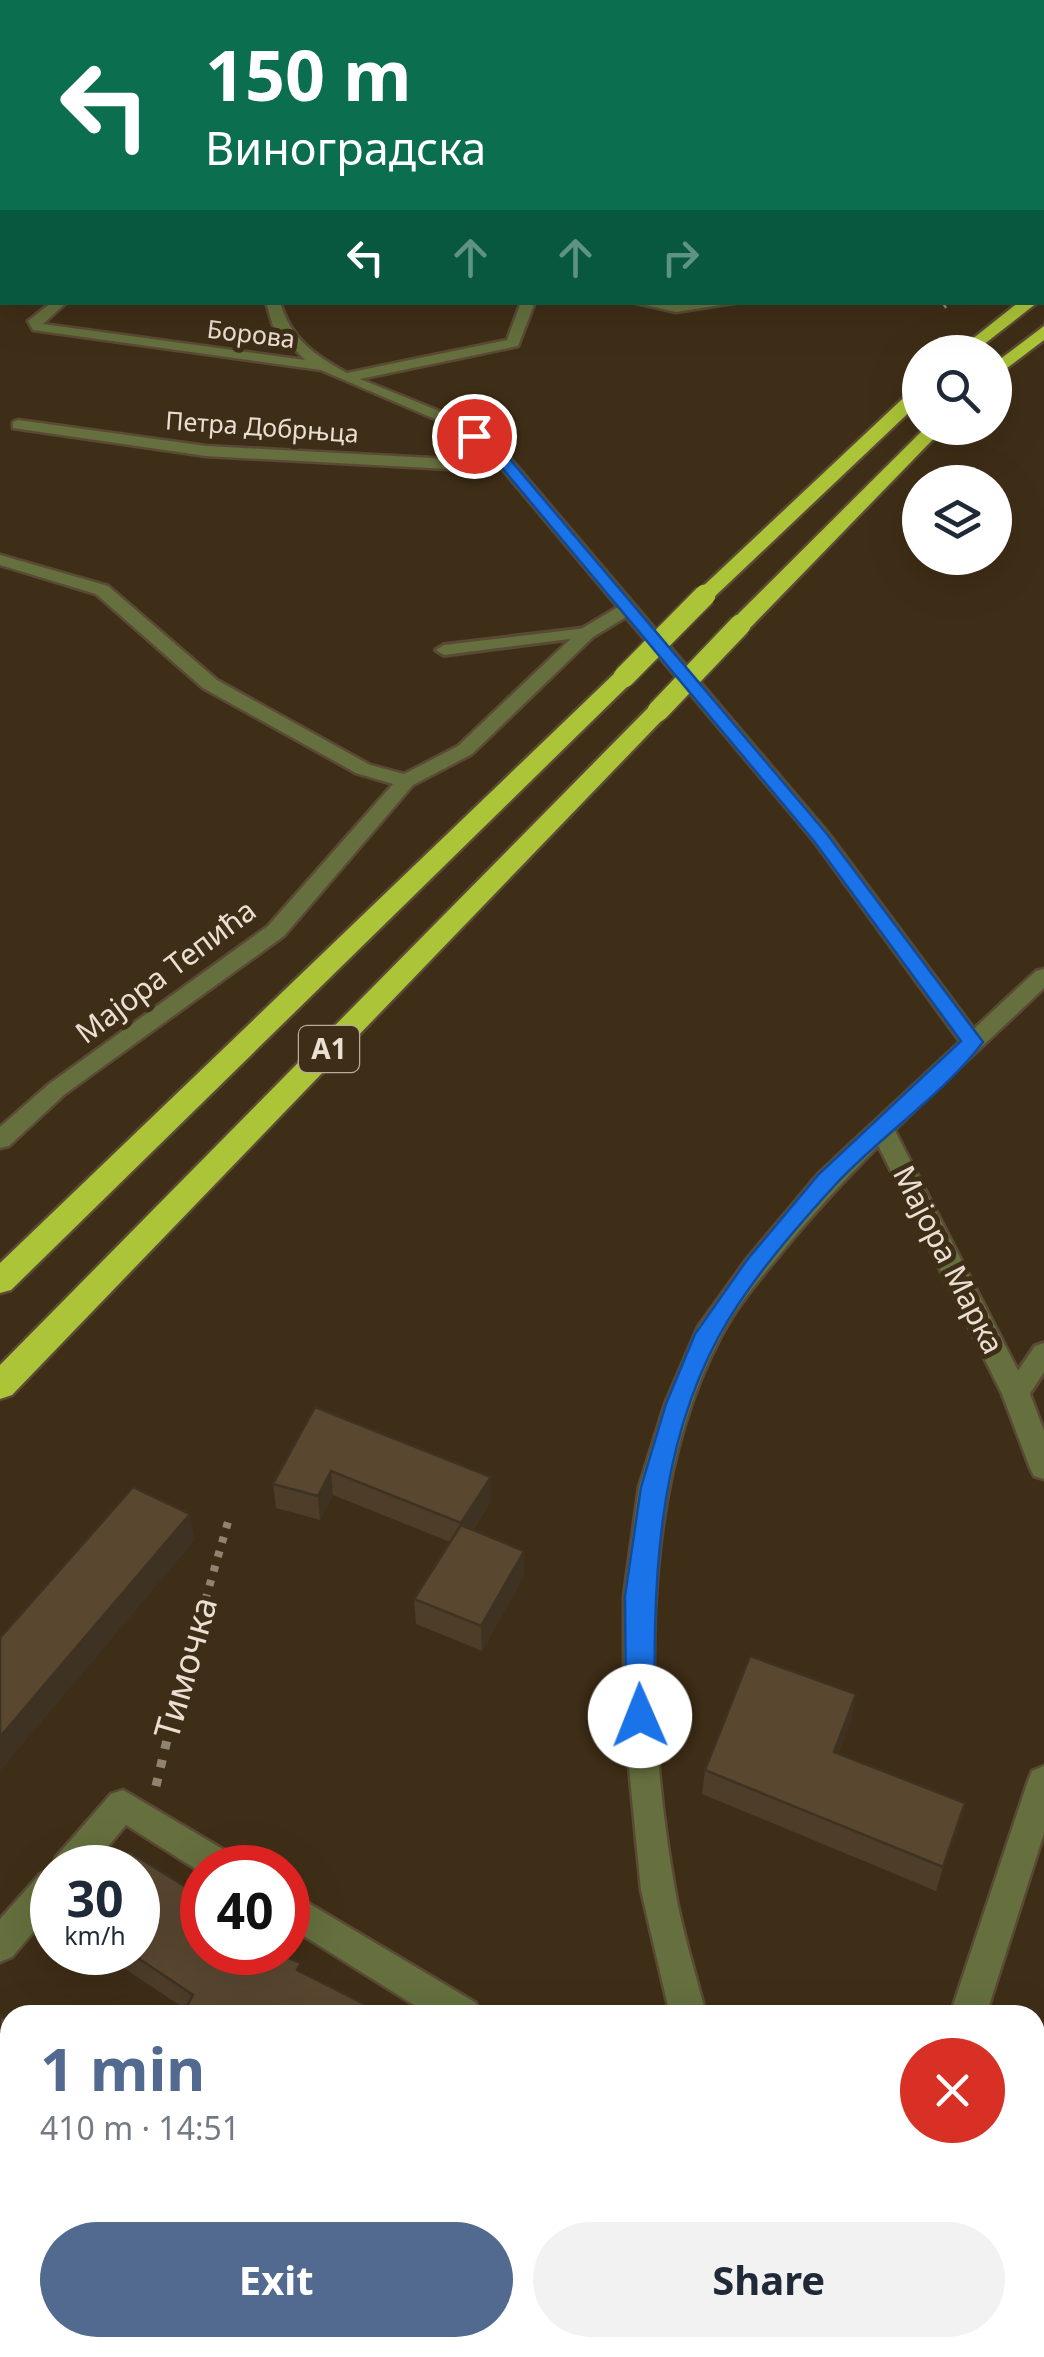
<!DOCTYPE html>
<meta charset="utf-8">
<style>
body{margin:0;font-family:"Noto Sans",sans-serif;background:#f2f2f3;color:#1f2937;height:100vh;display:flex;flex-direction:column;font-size:38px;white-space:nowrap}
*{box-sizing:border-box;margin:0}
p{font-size:32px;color:#747a83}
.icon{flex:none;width:55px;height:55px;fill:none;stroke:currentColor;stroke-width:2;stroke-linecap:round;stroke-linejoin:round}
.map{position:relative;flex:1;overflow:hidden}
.drawer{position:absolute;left:0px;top:2005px;width:1045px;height:352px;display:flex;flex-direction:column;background:#fff;border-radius:30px 30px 0 0;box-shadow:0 10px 40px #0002}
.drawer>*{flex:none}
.hud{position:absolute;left:0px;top:0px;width:1045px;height:305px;box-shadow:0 10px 40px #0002;background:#0b6e4f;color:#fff;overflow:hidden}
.fabs{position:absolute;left:902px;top:335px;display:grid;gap:20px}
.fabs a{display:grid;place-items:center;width:110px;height:110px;border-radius:50%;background:#fff;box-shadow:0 10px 40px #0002;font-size:50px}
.speed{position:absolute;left:30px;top:1845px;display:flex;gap:20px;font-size:50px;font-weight:700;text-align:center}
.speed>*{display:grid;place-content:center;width:130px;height:130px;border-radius:50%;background:#fff;box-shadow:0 10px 40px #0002;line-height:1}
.speed small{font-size:25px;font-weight:400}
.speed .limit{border:15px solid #d22;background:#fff;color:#111}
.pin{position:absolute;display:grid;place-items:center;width:85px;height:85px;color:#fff;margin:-42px;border:5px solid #fff;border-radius:50%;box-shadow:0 2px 10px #0007}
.me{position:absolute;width:110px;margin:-55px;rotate:359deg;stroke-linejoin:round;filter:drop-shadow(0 0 8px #0008)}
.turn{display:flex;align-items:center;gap:35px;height:210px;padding:0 40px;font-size:45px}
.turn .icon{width:130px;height:130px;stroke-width:2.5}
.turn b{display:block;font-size:70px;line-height:85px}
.lanes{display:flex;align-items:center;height:95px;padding:0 40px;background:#0003;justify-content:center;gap:50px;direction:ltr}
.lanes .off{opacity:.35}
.round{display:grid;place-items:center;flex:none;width:105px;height:105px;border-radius:52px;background:#f2f2f3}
.summary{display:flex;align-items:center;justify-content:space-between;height:170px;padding:0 40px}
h1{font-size:60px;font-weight:700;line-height:75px;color:#526990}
.cta{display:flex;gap:20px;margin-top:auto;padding:20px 40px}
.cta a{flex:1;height:115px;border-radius:60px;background:#526990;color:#fff;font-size:40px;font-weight:700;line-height:115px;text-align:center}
.cta a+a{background:#f2f2f3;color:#1f2937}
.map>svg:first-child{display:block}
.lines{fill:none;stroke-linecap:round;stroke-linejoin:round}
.service-casing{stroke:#5a4a35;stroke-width:6}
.minor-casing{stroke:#5a4a35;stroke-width:5}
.tertiary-casing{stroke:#5a4a35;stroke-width:5}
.motorway-casing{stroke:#5a4a35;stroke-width:5}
.path-far2{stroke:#918371;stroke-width:4;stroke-dasharray:2.5 4;stroke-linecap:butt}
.path-far1{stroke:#918371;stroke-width:8;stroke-dasharray:6 9;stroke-linecap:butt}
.path{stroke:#918371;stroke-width:9;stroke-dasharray:8 11;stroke-linecap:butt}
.service{fill:#65703e;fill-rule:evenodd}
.minor{fill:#65703e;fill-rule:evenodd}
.tertiary{fill:#65703e;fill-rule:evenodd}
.motorway{fill:#acc437;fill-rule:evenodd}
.motorway-bridge-casing{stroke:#5a4a35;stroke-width:25;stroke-linecap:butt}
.motorway-bridge{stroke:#acc437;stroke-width:21}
.wall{fill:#4d3d29}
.shaded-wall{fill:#3e3222}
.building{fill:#594730;stroke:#3e3222;stroke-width:2.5}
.route{fill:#1a73e8;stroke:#114b97;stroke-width:2.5}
.labels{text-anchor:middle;stroke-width:10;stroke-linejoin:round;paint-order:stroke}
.far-street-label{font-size:25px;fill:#eadfd2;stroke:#3f2e17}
.shield{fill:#3f2e17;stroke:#b7aa9a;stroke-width:2.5}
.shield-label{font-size:28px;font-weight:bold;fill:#eadfd2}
.street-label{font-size:30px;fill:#eadfd2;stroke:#3f2e17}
.near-street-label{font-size:35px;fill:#eadfd2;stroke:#3f2e17}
</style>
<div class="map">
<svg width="1044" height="2357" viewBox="0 0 1044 2357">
<rect width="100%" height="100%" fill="#3f2e17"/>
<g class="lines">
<defs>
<g id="service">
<polygon points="419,0 441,0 443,2 420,2"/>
<rect x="1042" y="141" width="2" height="6"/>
<polygon points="587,628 593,630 593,636 444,655 436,650 444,645"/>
<polygon points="1044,1343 1044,1372 1025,1401 1007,1401 1003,1394 1007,1387 1035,1346"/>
</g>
<g id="minor">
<polygon points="0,24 2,25 2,32 0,32"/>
<path d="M52,302H67L43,324L305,360L273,326L266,302H280C291,339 314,355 347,373L507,340L521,302H535L518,346L360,379L459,419L509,457L828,833L980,1037L984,1042L980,1047H964L814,841L626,617L593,637L472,754L413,785L284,936L65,1094L9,1146L0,1148V1127L49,1084L268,926L393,784L356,773L203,688L96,594L0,565V555L108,586L217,680L370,765L404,774L458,746L581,629L618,607L499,465L468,470L206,456L13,428V422L18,420L206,446L468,460L490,457L449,425L321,370L33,330L28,321Z"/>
<polygon points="632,302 740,302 676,312"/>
<polygon points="881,1119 893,1127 1030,1394 1044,1431 1044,1479 1034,1476 1030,1468 1002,1394 869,1127"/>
<polygon points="1044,1766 1044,1833 986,2015 950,2015 1028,1781 1032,1771"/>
<polygon points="123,1790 236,1857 241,1868 202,1868 202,1873 126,1825 90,1868 52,1868 52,1910 12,1957 0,1962 0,1919 40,1874 52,1869 56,1857 111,1794"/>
<polygon points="288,1891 476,2003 481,2015 430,2015 288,1926"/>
<polygon points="575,2348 615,2348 612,2357 572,2357"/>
</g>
<g id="tertiary">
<path d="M1044,969V988C956,1072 864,1152 787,1246C763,1275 737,1305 720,1338C637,1496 645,1718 675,1890C682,1932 696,1974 706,2015H670L641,1890L624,1716V1596L639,1487L665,1404L698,1327L746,1260L818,1174L1036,971Z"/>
<polygon points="822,2348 863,2348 867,2357 826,2357"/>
</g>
<g id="motorway">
<polygon points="1019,302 1038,302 974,352 956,352"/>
<polygon points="1044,326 1044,340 995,377 995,363"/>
<polygon points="920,387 920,402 712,599 698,599 695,595 698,591 914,388"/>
<polygon points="925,428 944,428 748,630 732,630 729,625 732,620"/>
<polygon points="624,670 635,677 632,682 11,1290 0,1293 0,1263 616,672"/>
<polygon points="658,704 669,711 666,716 12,1395 0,1399 0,1365 650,706"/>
</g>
</defs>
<!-- service casing -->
<use href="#service" class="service-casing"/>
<!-- minor casing -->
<use href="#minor" class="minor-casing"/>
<!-- tertiary casing -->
<use href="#tertiary" class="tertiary-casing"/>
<!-- motorway casing -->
<use href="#motorway" class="motorway-casing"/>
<!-- path-far2 -->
<polyline class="path-far2" points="944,307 951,302"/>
<!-- path-far1 -->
<polyline class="path-far1" points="176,1701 230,1515"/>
<!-- path -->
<polyline class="path" points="156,1786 177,1698"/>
<!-- service -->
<use href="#service" class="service"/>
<!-- minor -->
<use href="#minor" class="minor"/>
<!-- tertiary -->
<use href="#tertiary" class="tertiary"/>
<!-- motorway -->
<use href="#motorway" class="motorway"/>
<defs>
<g id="motorway-bridge">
<polyline points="624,677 705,595"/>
<polyline points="658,711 740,625"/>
</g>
</defs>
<!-- motorway-bridge casing -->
<use href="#motorway-bridge" class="motorway-bridge-casing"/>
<!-- motorway-bridge -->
<use href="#motorway-bridge" class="motorway-bridge"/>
</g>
<!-- wall -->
<g class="wall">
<polygon points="315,1407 491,1501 473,1530 524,1551 524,1576 482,1651 416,1624 414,1599 450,1542 333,1495 320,1520 276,1508 273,1484"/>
<polygon points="856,1694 851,1719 838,1754 965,1803 936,1891 702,1794 705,1770"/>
<polygon points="100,1952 274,1952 185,2009"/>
<polygon points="1038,2264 1044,2266 1044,2357 1015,2357 1017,2348 1035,2348 1035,2272"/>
<polygon points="13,2348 158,2348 153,2357 19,2357"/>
</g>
<!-- shaded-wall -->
<g class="shaded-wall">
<polygon points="331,1471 333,1495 320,1520 318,1496"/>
<polygon points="491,1477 491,1501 462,1546 461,1523"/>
<polygon points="190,1514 195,1540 0,1771 0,1737"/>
<polygon points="524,1551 524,1576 482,1651 481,1626"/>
<polygon points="856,1694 851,1719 830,1777 834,1752"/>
<polygon points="965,1803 958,1828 936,1891 943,1867"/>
<polygon points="10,2145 10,2177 0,2189 0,2157"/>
<polygon points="141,2348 158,2348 153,2357 136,2357"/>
<polygon points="525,2348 532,2348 529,2357 522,2357"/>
</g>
<!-- building -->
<g class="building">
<polygon points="315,1407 491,1477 461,1523 331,1471 318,1496 273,1484"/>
<polygon points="133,1487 190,1514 0,1737 0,1638"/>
<polygon points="461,1525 524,1551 481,1626 414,1599"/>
<polygon points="750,1656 856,1694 834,1752 965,1803 943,1867 705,1770"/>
<polygon points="128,1851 202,1897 202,1913 196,1921 202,1924 202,1952 274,1952 301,1963 297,1970 386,2015 182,2015 193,1995 129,1952 138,1952 138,1868 115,1868"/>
<polygon points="0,2015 10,2023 10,2145 0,2157"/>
<polygon points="1038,2264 1044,2266 1044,2350 1035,2346 1035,2282"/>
<polygon points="26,2348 141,2348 136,2357 42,2357"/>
<polygon points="382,2348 525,2348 522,2357 378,2357"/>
</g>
<!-- route -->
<path class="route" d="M469,433H479L508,457L827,834L983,1042C946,1092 878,1138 835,1185C794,1230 748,1283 719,1336C656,1452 653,1588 655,1716L651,1725L640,1728L630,1725L626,1716L625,1596L641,1487L666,1404L695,1334L747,1260L819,1174L961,1041L814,841L498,463L469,438Z"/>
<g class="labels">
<!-- far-street labels -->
<g class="far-street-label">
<text transform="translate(251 334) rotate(7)" y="9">Борова</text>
<text transform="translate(262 427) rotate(4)" y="9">Петра Добрњца</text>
</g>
<!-- shield labels -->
<rect class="shield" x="299" y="1026" width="60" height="46" rx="8"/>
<g class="shield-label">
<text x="329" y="1059">A1</text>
</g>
<!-- street labels -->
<g class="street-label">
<text transform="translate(166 972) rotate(-37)" y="10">Мајора Тепића</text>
<text transform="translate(948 1260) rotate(63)" y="10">Мајора Марка</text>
</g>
<!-- near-street labels -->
<g class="near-street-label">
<text transform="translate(186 1668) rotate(-74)" y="12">Тимочка</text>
</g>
</g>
</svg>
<div class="fabs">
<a><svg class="icon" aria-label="search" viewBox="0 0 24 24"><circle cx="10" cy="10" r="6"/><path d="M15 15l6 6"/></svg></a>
<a><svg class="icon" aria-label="layers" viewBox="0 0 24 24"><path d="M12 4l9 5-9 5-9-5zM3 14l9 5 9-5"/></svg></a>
</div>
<div class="speed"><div>30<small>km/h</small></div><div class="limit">40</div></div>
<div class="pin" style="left:474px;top:436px;background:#d93025"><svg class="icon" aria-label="arrive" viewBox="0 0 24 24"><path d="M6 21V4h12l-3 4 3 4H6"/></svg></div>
<svg class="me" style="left:640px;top:1716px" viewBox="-20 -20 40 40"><circle r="19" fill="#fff"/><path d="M0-13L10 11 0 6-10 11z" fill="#1a73e8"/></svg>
<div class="hud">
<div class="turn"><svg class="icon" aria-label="left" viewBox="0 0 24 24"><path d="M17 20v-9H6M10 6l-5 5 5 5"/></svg><div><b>150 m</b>Виноградска</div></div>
<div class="lanes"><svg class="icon" aria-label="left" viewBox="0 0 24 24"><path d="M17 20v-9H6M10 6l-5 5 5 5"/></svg><svg class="icon off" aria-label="ahead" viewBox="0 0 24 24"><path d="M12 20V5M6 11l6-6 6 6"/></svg><svg class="icon off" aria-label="ahead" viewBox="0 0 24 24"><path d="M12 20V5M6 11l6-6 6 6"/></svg><svg class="icon off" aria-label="right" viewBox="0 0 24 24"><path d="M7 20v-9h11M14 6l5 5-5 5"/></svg></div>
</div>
<section class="drawer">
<div class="summary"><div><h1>1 min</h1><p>410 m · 14:51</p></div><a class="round" style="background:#d93025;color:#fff"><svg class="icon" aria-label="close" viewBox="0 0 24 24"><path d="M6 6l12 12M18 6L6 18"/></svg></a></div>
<div class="cta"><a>Exit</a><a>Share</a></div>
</section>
</div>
